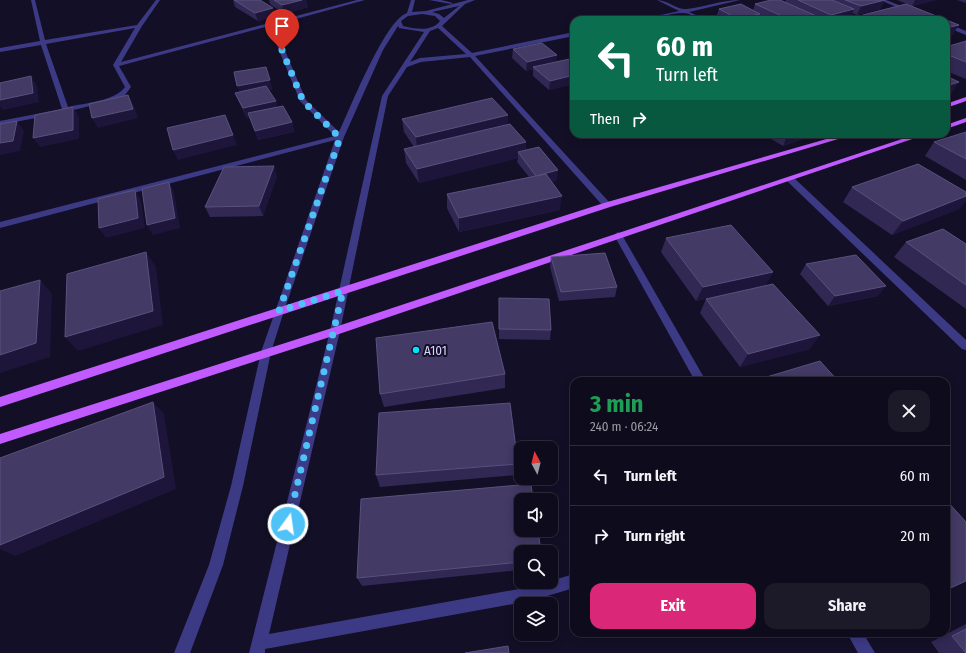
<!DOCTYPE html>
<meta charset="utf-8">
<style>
body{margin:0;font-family:"Fira Sans Condensed",sans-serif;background:#1c1929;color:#f1f3f6;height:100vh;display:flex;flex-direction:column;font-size:15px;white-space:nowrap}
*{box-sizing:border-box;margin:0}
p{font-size:13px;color:#9b9ba3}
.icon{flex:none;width:22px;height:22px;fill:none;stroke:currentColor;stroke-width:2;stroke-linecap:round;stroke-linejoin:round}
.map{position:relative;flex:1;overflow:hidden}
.drawer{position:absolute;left:570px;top:377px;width:380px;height:260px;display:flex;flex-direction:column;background:#0e0b1c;border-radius:12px;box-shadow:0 2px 10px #0003,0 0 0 1px #2e2b3b}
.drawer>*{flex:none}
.top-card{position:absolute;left:570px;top:16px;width:380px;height:122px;border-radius:12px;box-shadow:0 2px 10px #0003,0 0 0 1px #2e2b3b;background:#0b6e4f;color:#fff;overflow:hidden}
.needle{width:26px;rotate:353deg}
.buttons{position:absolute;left:514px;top:441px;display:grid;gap:8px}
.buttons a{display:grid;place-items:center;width:44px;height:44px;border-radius:8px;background:#0e0b1c;box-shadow:0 2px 10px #0003,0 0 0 1px #2e2b3b;font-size:20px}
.pin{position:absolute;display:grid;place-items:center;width:34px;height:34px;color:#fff;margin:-41px -17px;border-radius:50% 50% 50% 0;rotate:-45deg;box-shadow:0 0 4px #0007}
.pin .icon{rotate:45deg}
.me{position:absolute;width:44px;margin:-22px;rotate:14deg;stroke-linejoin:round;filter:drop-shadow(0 0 3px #0008)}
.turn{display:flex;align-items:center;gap:14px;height:84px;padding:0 20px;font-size:18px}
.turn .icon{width:52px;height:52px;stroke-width:2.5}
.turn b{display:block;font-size:28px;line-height:34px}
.then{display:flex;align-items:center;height:38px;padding:0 20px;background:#0003;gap:8px;font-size:15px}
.round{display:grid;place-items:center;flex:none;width:42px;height:42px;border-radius:12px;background:#1c1929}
.overview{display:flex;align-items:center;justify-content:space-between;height:68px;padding:0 20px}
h1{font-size:24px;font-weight:700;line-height:30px;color:#1e9e55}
.cta{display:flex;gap:8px;margin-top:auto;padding:8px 20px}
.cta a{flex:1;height:46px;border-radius:12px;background:#db2777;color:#fff;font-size:16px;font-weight:700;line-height:46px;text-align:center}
.cta a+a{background:#1c1929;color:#f1f3f6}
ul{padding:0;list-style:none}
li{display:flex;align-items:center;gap:12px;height:60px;padding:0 20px;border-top:1px solid #2e2b3b}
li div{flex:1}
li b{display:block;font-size:15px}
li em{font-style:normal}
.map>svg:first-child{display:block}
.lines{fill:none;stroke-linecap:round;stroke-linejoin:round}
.minor{fill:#3d3a85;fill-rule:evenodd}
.major{fill:#c25bff;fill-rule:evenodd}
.wall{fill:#312854}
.shaded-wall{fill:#1d163a}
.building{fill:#433a66;stroke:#5a527e}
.route{stroke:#4fc3f7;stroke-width:7;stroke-dasharray:0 12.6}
.poi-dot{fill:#00e5ff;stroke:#130f26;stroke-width:1.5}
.labels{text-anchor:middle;stroke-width:4;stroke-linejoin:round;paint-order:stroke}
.poi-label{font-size:13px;fill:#d9d4ff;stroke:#130f26;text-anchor:start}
</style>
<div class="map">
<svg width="966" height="653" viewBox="0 0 966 653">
<rect width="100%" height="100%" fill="#130f26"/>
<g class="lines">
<!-- minor -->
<g class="minor">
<path d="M31,0H35L45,40L137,25L156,0H160L142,26L121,62L357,0H365L274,25L306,100L339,132C350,109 385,20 407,13L411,0H415L412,12L426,11L468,0H475L465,4L442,26L472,53L574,32V36L475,56L610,203V207H604L470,57L421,62L407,67L388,96L340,331L269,634L530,587L574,574V588L530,601L265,649V653H249L330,331L382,96L424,32L399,28L398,26L383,50L344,137L284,311L271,352L243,486L223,565L190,653H174L209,565L231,486L261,352L335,140L0,228V222L335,136L300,101L269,26L119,66L131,87L125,95L117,99L66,112L0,125V121L62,109L41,45L0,52V48L40,41ZM459,6L444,18L439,14L432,12ZM422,14L435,16L440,21C432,32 415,29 403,26L401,21L408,16ZM135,28L113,65L125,87C115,101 85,103 68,107L46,44ZM438,28L466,54L420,58L410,62L430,31Z"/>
<polygon points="429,0 441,0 453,3 451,4"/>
<path d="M657,0C667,0 677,10 687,9C705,7 722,0 740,0L689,12L707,20C698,20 691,13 683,13C668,13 654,20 638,20L679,11Z"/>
<polygon points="880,0 886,0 936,20 928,20"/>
<polygon points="946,23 966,31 966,35 946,27"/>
<polygon points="787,177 793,177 966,340 966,350 962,349 787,181"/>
<polygon points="618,232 622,235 706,381 695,381 614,235"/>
<polygon points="847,633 863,633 875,653 858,653"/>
</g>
<!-- major -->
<g class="major">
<polygon points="966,97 966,101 946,108 946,104"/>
<polygon points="966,118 966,122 946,129 946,125"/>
<polygon points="844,134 855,134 610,207 0,407 0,397 604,203"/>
<polygon points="917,134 927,134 339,334 0,444 0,434 332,328"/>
</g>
</g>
<!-- wall -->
<g class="wall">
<polygon points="233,0 260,0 276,16 258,21 235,7"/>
<polygon points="269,0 306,0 308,7 284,14 270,4"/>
<polygon points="786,0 885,0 880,9 857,15 852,13 850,18 841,20 769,20 760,16 758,20 721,20 716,18 719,9 753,10 755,4 785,2"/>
<polygon points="897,0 936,0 912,6"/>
<polygon points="957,0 966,0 966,3"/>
<polygon points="906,4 959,25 951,37 946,38 946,20 861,20 863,15"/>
<polygon points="966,41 966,79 946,71 946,47"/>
<polygon points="513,49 556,62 574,58 574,84 549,90 533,76 533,69 526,71 512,58"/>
<polygon points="266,67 272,90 269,90 276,101 277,107 292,122 294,132 258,140 250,117 247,118 239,102 235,93 240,92"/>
<polygon points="508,115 507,125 526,142 526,150 557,180 551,182 560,210 459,232 447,208 447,194 529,177 517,162 518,158 419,183 406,163 404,149 414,147 404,132 402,119"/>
<polygon points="966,132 966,180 925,156 934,142"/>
<polygon points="763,134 817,134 783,146"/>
<polygon points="277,176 263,216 210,217 205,207"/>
<polygon points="852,187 966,192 966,200 959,209 892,235 843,202"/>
<polygon points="666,238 773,272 765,286 810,349 740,367 700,313 706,299 746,290 696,301 661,252"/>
<polygon points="906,242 966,244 966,309 894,257"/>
<polygon points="551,257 617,287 615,297 559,301 550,267"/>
<polygon points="806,264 878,296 828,306 800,274"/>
<polygon points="499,298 551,330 550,340 499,339"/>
<polygon points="505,374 505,388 384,407 380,394"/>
<polygon points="518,464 517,475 380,487 376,475"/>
<polygon points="574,475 574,485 572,480"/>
<polygon points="521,552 521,570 362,586 357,578"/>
<polygon points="966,624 966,653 939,653 931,642"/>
</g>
<!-- shaded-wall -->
<g class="shaded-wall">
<polygon points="302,0 306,0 308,7 284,14 282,5"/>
<polygon points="885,0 880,9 857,15 861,6"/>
<polygon points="915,0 936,0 912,6"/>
<polygon points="273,8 276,16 258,21 255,13"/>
<polygon points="854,9 850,18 841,20 829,20 831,15"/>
<polygon points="760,14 758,20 738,20 738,19"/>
<polygon points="821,18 820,20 811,20"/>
<polygon points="959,25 951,37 946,38 946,28"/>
<polygon points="557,55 556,64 533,67 533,69 526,71 527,62"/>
<polygon points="574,75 574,84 549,90 550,81"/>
<polygon points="31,76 37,86 39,102 3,110 0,106 0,100"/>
<polygon points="270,80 272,90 241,95 237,86"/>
<polygon points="959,82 950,96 946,97 946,86"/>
<polygon points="128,95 133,104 138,118 98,128 92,118"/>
<polygon points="276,101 278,110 247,118 243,108"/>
<polygon points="73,107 79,117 79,139 40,147 33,138"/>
<polygon points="508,115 507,128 417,151 416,137"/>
<polygon points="17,121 24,131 20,151 0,155 0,143"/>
<polygon points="292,122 294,132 258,140 255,131"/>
<polygon points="795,134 817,134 783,146 787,136"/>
<polygon points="233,135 237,145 178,160 173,150"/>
<polygon points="526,142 525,156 518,152 518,158 419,183 417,169"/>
<polygon points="274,166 277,176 263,216 259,206"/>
<polygon points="558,170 557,180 535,185 536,176"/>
<polygon points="169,182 174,192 180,228 153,235 147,225"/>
<polygon points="135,190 141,200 145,228 106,238 99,228"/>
<polygon points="562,196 560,210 459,232 459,218"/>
<polygon points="966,196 966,200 959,209 892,235 903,221"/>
<polygon points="146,252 156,267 163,325 78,351 65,337"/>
<polygon points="773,272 765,286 696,301 703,287"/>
<polygon points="40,280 52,294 50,357 0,373 0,355"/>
<polygon points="886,286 878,296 828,306 835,296"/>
<polygon points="820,335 810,349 740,367 748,354"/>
<polygon points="153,402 164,414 176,489 15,556 0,549 0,545"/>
</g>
<!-- building -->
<g class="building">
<polygon points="234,0 260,0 273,8 255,13"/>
<polygon points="274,0 302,0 282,5"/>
<polygon points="771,0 780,0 821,18 811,20 791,20 755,4"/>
<polygon points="798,0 832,0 854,9 831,15"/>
<polygon points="845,0 885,0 861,6"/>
<polygon points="741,4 760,14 738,19 719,9"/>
<polygon points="906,4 959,25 946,28 946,20 876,20 863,15"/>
<polygon points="966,41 966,62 946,54 946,47"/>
<polygon points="542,43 557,55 527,62 513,49"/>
<polygon points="574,58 574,75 550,81 533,67"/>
<polygon points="266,67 270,80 237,86 234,72"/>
<polygon points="31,76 33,93 0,100 0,83"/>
<polygon points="946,76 959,82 946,86"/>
<polygon points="266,86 276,101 243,108 235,93"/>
<polygon points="128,95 133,109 92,118 89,104"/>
<polygon points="492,98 508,115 416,137 402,119"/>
<polygon points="283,106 292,122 255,131 248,113"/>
<polygon points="73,107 73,130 33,138 35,115"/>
<polygon points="225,115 233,135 173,150 167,128"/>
<polygon points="17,121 13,141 0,143 0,124"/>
<polygon points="510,124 526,142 417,169 404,149"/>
<polygon points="966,132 966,159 934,142"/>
<polygon points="783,134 795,134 787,136"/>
<polygon points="539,147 558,170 536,176 518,152"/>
<polygon points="918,164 966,192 966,196 903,221 852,187"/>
<polygon points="274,166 259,206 205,207 224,167"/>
<polygon points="546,174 562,196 459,218 447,194"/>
<polygon points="169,182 175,218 147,225 142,189"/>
<polygon points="135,190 138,218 99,228 98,199"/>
<polygon points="731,225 773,272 703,287 666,238"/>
<polygon points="943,229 966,244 966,285 906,242"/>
<polygon points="146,252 153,311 65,337 67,274"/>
<polygon points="605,253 617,287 561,292 551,257"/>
<polygon points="856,255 886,286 835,296 806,264"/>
<polygon points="40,280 36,343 0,355 0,291"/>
<polygon points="773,284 820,335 748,354 706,299"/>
<polygon points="499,298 549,299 551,330 499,329"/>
<polygon points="492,322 505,374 380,394 376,338"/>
<polygon points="820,361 838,381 761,381 760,379"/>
<polygon points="153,402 164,477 0,545 0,458"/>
<polygon points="510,403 518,464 376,475 379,413"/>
<polygon points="531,484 533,500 521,500 521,530 538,530 541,552 521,552 521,562 357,578 361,499"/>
<polygon points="946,500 966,522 966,581 946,590"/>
<polygon points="966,629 966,653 952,636"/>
<polygon points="508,646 509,653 465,653"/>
</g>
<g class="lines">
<!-- route -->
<polyline class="route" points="282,50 303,101 340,138 279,311 343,291 288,524"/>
</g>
<!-- markers -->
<circle class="poi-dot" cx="416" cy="350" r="4"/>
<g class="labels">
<!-- poi labels -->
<g class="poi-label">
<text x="424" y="355">A101</text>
</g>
</g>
</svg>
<div class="buttons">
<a><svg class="needle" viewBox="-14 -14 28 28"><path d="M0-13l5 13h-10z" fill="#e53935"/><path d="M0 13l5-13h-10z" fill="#9b9ba3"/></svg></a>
<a><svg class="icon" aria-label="sound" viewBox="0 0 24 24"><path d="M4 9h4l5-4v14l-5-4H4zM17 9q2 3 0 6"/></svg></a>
<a><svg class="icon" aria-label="search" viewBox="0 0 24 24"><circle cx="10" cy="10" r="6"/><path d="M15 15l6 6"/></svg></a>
<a><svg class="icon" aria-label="layers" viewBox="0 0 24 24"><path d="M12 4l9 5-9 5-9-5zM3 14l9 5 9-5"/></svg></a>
</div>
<div class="pin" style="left:282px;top:50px;background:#d93025"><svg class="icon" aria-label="arrive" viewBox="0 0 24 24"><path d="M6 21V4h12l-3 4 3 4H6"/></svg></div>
<svg class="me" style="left:288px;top:524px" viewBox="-20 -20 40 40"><circle r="17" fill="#4fc3f7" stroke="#fff" stroke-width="3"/><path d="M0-11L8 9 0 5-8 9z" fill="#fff"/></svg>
<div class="top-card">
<div class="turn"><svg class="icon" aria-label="left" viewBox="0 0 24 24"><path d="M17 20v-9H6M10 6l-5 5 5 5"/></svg><div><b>60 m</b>Turn left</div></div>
<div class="then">Then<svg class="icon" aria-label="right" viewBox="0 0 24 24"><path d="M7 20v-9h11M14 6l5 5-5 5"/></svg></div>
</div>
<section class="drawer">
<div class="overview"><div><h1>3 min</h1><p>240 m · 06:24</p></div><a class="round"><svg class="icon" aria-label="close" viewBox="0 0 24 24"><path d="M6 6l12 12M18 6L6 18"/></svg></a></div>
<ul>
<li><svg class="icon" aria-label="left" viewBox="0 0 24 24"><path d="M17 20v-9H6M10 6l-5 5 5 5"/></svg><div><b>Turn left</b></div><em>60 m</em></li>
<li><svg class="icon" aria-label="right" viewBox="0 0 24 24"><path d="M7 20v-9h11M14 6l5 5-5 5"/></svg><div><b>Turn right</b></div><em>20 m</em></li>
</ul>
<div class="cta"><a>Exit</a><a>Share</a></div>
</section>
</div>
